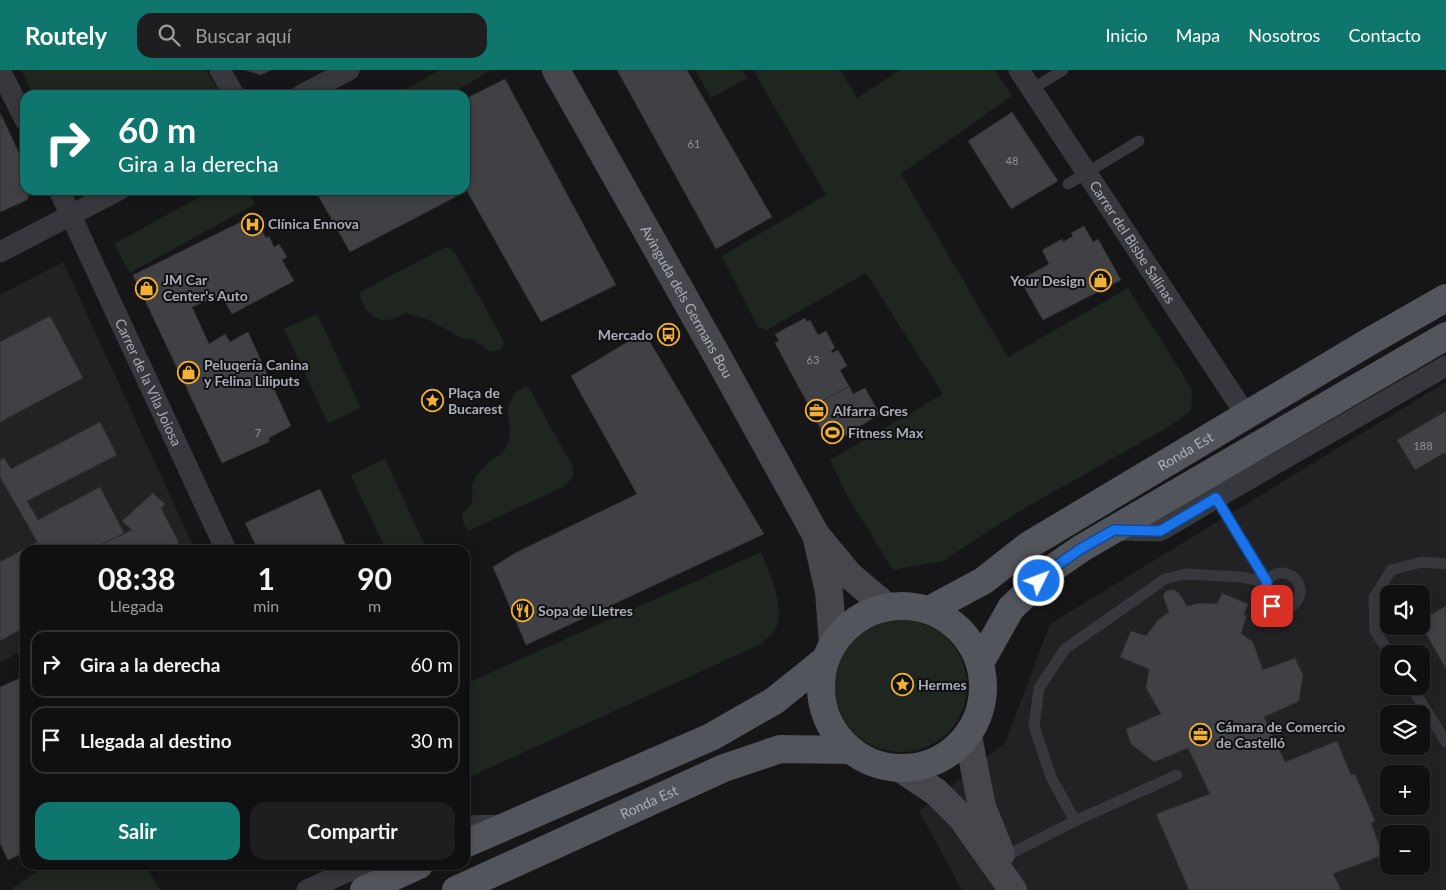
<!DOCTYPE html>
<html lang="es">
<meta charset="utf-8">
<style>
body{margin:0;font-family:Lato,sans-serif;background:#1e1e20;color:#f1f3f6;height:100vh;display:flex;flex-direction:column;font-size:19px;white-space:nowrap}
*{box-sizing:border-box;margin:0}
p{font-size:16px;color:#9c9d9f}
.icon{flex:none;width:28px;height:28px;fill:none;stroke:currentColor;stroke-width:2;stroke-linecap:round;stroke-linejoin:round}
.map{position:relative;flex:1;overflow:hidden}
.sheet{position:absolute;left:20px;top:475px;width:450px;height:325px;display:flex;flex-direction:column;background:#101012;border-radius:15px;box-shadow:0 2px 8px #0003,0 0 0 1px #303032}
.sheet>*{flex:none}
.guide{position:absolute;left:20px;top:20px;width:450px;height:105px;border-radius:15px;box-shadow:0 2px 8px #0003,0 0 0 1px #303032;background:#0f766e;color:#fff;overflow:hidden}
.controls{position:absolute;left:1380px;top:515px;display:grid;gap:10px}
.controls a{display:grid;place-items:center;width:50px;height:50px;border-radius:10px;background:#101012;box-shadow:0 2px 8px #0003,0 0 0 1px #303032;font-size:25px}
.pin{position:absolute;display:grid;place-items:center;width:42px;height:42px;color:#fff;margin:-21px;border-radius:10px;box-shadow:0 2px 8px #0006}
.me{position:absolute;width:55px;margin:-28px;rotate:48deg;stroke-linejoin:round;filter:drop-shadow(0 0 4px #0008)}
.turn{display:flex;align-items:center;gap:18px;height:105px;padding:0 15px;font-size:22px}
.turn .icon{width:65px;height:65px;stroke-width:2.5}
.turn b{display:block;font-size:35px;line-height:42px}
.eta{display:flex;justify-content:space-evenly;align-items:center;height:85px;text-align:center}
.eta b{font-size:30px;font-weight:700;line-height:35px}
.cta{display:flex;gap:10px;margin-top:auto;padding:10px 15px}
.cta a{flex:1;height:58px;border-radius:15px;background:#0f766e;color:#fff;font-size:20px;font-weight:700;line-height:58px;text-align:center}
.cta a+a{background:#1e1e20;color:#f1f3f6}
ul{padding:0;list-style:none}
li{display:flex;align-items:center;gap:15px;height:68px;margin:0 10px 8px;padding:0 5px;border:2px solid #303032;border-radius:15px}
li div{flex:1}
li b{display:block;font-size:19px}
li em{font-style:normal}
header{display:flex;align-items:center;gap:30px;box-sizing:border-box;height:70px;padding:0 25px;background:#0f766e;color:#fff}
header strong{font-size:24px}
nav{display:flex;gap:28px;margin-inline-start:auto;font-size:18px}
.search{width:350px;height:45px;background:#1e1e20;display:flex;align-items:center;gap:12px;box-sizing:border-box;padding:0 18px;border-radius:15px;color:#9c9d9f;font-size:19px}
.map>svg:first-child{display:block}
.built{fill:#222225;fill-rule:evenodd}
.green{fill:#1e261f}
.building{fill:#404145;stroke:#303034}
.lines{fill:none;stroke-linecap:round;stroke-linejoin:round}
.lane{stroke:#37383d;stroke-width:11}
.street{stroke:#37383d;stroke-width:21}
.secondary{stroke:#45474d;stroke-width:28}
.primary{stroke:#53555c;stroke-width:28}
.route-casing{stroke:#114b97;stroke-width:12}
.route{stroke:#1a73e8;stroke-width:9}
.labels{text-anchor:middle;stroke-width:4;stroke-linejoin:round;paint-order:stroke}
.number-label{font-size:11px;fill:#8e929b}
.poi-label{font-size:14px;font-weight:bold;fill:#a8adb8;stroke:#111113;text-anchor:start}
.street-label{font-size:14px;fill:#a8adb8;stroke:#111113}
</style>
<header>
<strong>Routely</strong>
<div class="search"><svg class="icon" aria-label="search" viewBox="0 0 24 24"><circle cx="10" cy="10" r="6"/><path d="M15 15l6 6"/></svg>Buscar aquí</div>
<nav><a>Inicio</a><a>Mapa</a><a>Nosotros</a><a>Contacto</a></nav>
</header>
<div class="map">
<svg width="1446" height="820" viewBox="0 0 1446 820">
<rect width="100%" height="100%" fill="#161618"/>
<!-- built -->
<g class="built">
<polygon points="63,192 195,480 25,480 25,580 0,592 0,225"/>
<path d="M1446,312V820H962L919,741L1005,673L1050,554ZM1389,524H1421V556H1389ZM1389,584H1421V616H1389ZM1389,644H1421V676H1389ZM1389,704H1421V736H1389ZM1389,764H1421V796H1389Z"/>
</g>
<!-- green -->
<g class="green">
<polygon points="21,0 206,0 221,25 33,25"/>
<polygon points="440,0 487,0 488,2 449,25 399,25 398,24"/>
<polygon points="695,0 742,0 747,8 711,28"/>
<polygon points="753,0 840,0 857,28 900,0 995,0 1012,26 901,104 1008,287 1128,218 1192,319 1191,341 1170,356 1018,442 943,491 893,500 848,427 830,390 943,324 866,203 765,261 763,258 759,259 722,186 826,125"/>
<polygon points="212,120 247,120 255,134 130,203 114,174"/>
<path d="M446,177L451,179L456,184L503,270V275L501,279L490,282L474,270L461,268L429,250L406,243C400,247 391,250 383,250C370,248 360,234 360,222Z"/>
<polygon points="317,244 361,338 328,353 284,259"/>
<path d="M525,316L529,318L573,397V407L565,416L468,461L464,455L462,444C465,441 470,437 472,432C474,425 470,416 474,410C478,402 486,395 492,390C496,387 502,384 504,381C521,355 491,337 525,316Z"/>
<polygon points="385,389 427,480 386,480 351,405"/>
<path d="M761,482C769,504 789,541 773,563C770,567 765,570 761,574L465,709V614Z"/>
<circle cx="901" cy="616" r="66"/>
<polygon points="47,795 145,795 160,820 14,820 13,818"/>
</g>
<!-- building -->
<g class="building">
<polygon points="245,0 271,0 261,5"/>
<polygon points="617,0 687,0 772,147 716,179"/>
<polygon points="505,9 616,215 541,252 467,121 350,182 315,120 465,120 465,29"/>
<polygon points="1012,42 1058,111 1011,139 968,71"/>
<polygon points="0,43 6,55 0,58"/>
<polygon points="6,55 25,96 25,120 31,120 27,130 0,142 0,58"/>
<polygon points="253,146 266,168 269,166 274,177 279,174 287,187 282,190 294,211 232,244 221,225 192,237 209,274 225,264 230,272 248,262 291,356 269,368 269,372 222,393 133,205"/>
<polygon points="1084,156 1093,172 1098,169 1121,210 1043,250 1020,210 1049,194 1042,180 1062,169 1063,172 1073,166 1071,163"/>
<polygon points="50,246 83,308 0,352 0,272"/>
<polygon points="805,248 807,252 810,250 818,265 826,261 835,278 831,281 832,283 838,280 847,296 840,300 849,316 810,338 775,273 779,271 775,264"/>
<polygon points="644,262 764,464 526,575 493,497 515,483 637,424 571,306"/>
<polygon points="849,316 853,324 865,318 880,344 829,375 810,338"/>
<polygon points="1446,341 1446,385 1444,383 1415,400 1397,370"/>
<polygon points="100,352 117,385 27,431 38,450 100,417 124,463 90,480 42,480 0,407 0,390 4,388 11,399"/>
<polygon points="320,419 348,480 258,480 245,453"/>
<polygon points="153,423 165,434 161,438 179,473 166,480 90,480 132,460 122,451"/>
<polygon points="37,472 42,480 25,480 25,557 0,571 0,492"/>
<polygon points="1170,520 1174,520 1179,523 1187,536 1202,533 1217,534 1222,523 1248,534 1244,545 1247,545 1241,563 1253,572 1263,600 1295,588 1303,605 1299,631 1264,647 1285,692 1337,671 1351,705 1355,704 1375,751 1371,753 1383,785 1333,804 1341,819 1338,820 1189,820 1156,744 1210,724 1188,678 1154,692 1131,674 1126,659 1161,644 1146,618 1149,599 1120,587 1131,561 1146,566 1158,550 1169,542 1163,526 1166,521"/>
<polygon points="1446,536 1446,599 1421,555 1421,550"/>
<polygon points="465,576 471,589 465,592"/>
<polygon points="25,606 25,782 8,790 0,773 0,617"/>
</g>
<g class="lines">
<!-- lane -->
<g class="lane">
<polyline points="1032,19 1063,0"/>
<polyline points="1068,114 1139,71"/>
<polyline points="1216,428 1267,512"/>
<circle cx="1282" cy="521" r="18"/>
<polyline points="1390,584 1375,561 1374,528 1391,500 1422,492 1446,494"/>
<polyline points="1411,616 1446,672"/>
<polyline points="1075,751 1051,707 1034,656 1039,618 1065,579 1165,509 1185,504 1242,507 1267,512"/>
<polyline points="1002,788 1075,751 1177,705"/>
</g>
<!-- street -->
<g class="street">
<polyline points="0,0 25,50"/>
<polyline points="220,0 234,25"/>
<path id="s1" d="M1019,0L1246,345"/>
<polyline points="301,25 349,0"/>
<path id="s2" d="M59,120L226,480"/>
<polyline points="0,182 119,120"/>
<polyline points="1113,460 1160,461 1216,428 1446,296"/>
<polyline points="465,756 502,755"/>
<polyline points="307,820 362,795"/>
</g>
<!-- secondary -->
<g class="secondary">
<path id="s3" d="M556,0L719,289L816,465L849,505L887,537"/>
<polyline points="817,469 829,522 833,574"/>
<polyline points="968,666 982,737 1001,784"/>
<polyline points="900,698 936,722 961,747 1013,820"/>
</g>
<!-- primary -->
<g class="primary">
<circle cx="902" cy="617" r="81"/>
<path id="s4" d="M929,540L983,511L1029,475L1367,273L1446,228"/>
<polyline points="980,593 1011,538 1053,498 1082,478 1446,266"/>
<polyline points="465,774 711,667 774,631 825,590"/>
<polyline points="364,820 419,795"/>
<path id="s5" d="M456,820L724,698L780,679L851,680"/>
</g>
</g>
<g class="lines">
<defs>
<path id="route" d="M1039,511L1053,498L1082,478L1114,460L1160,461L1216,428L1267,512C1263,522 1264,529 1272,536"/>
</defs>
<!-- route casing -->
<use href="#route" class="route-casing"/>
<!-- route -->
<use href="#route" class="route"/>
</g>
<!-- icons -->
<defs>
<symbol id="hospital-ring" viewBox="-11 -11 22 22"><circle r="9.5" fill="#111113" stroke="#f2b134" stroke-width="1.5"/><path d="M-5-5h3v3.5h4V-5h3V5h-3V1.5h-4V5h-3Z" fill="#f2b134"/></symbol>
<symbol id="shop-ring" viewBox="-11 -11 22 22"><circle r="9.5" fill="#111113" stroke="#f2b134" stroke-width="1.5"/><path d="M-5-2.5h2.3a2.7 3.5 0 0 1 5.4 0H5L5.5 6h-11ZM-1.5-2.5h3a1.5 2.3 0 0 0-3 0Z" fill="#f2b134"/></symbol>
<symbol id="bus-ring" viewBox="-11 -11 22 22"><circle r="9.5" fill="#111113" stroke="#f2b134" stroke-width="1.5"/><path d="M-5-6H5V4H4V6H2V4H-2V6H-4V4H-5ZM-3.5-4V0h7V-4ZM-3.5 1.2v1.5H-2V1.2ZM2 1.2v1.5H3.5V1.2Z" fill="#f2b134"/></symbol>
<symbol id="sight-ring" viewBox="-11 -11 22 22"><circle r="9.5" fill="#111113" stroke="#f2b134" stroke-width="1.5"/><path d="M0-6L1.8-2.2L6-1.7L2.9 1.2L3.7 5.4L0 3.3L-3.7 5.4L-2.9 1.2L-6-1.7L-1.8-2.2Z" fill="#f2b134"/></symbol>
<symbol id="office-ring" viewBox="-11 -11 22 22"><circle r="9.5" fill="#111113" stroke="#f2b134" stroke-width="1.5"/><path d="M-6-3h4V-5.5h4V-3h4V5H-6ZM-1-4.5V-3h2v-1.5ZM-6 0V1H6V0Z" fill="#f2b134"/></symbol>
<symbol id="stadium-ring" viewBox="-11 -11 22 22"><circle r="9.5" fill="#111113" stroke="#f2b134" stroke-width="1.5"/><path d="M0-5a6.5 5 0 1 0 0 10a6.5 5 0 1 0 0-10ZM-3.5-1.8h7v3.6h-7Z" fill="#f2b134"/></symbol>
<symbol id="restaurant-ring" viewBox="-11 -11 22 22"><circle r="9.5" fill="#111113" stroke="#f2b134" stroke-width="1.5"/><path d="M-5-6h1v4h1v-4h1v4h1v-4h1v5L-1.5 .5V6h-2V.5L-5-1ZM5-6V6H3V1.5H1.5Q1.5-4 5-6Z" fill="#f2b134"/></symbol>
</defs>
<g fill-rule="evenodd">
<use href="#hospital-ring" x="240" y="142" width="25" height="25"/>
<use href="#shop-ring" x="1088" y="198" width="25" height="25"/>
<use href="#shop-ring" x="134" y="206" width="25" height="25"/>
<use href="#bus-ring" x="656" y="252" width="25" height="25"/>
<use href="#shop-ring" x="176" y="290" width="25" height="25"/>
<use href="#sight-ring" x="420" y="318" width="25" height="25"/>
<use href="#office-ring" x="804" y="328" width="25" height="25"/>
<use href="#stadium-ring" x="820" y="350" width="25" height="25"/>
<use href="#restaurant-ring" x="510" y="528" width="25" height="25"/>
<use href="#sight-ring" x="890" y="602" width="25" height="25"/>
<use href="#office-ring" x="1188" y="652" width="25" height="25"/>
</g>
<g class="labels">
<!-- number labels -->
<g class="number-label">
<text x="694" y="78">61</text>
<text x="1012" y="95">48</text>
<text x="813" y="294">63</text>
<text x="258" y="367">7</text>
<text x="1423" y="380">188</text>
</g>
<!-- poi labels -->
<g class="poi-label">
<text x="268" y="159">Clínica Ennova</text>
<text x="163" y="215">JM Car<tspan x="163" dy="16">Center's Auto</tspan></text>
<text x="1085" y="216" text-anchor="end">Your Design</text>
<text x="653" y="270" text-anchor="end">Mercado</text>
<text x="204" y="300">Peluqería Canina<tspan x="204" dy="16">y Felina Liliputs</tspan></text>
<text x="448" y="328">Plaça de<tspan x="448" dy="16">Bucarest</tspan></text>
<text x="833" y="346">Alfarra Gres</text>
<text x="848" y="368">Fitness Max</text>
<text x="538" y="546">Sopa de Lletres</text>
<text x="918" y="620">Hermes</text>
<text x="1216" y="662">Cámara de Comercio<tspan x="1216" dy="16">de Castelló</tspan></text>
</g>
<!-- street labels -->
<g class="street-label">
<text dy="5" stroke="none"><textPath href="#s1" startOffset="206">Carrer del Bisbe Salinas</textPath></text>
<text dy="5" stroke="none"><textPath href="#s3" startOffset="266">Avinguda dels Germans Bou</textPath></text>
<text dy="5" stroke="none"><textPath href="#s2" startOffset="212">Carrer de la Vila Joiosa</textPath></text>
<text dy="5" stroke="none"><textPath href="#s4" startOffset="302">Ronda Est</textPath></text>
<text dy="5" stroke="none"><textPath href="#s5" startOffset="212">Ronda Est</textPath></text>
</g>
</g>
</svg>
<div class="controls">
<a><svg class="icon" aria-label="sound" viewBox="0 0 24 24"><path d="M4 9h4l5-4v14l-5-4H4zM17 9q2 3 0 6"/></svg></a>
<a><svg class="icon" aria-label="search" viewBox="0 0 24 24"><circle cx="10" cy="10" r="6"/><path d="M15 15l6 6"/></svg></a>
<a><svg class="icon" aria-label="layers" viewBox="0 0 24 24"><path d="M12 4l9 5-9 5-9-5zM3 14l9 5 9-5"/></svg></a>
<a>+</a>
<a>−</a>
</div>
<div class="pin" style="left:1272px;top:536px;background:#d93025"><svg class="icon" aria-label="arrive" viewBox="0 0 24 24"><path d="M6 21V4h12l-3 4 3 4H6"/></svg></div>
<svg class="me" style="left:1039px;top:511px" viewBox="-20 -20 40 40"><circle r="17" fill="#1a73e8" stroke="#fff" stroke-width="3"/><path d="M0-11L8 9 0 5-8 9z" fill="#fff"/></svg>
<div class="guide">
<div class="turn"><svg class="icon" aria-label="right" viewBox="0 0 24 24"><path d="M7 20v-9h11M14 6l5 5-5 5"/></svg><div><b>60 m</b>Gira a la derecha</div></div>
</div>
<section class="sheet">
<div class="eta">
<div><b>08:38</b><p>Llegada</p></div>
<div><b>1</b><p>min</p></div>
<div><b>90</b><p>m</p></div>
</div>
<ul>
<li><svg class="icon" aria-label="right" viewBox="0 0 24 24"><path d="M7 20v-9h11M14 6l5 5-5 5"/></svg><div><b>Gira a la derecha</b></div><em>60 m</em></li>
<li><svg class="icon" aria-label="arrive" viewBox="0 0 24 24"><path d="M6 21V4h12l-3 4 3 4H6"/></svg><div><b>Llegada al destino</b></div><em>30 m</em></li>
</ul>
<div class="cta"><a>Salir</a><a>Compartir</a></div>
</section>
</div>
